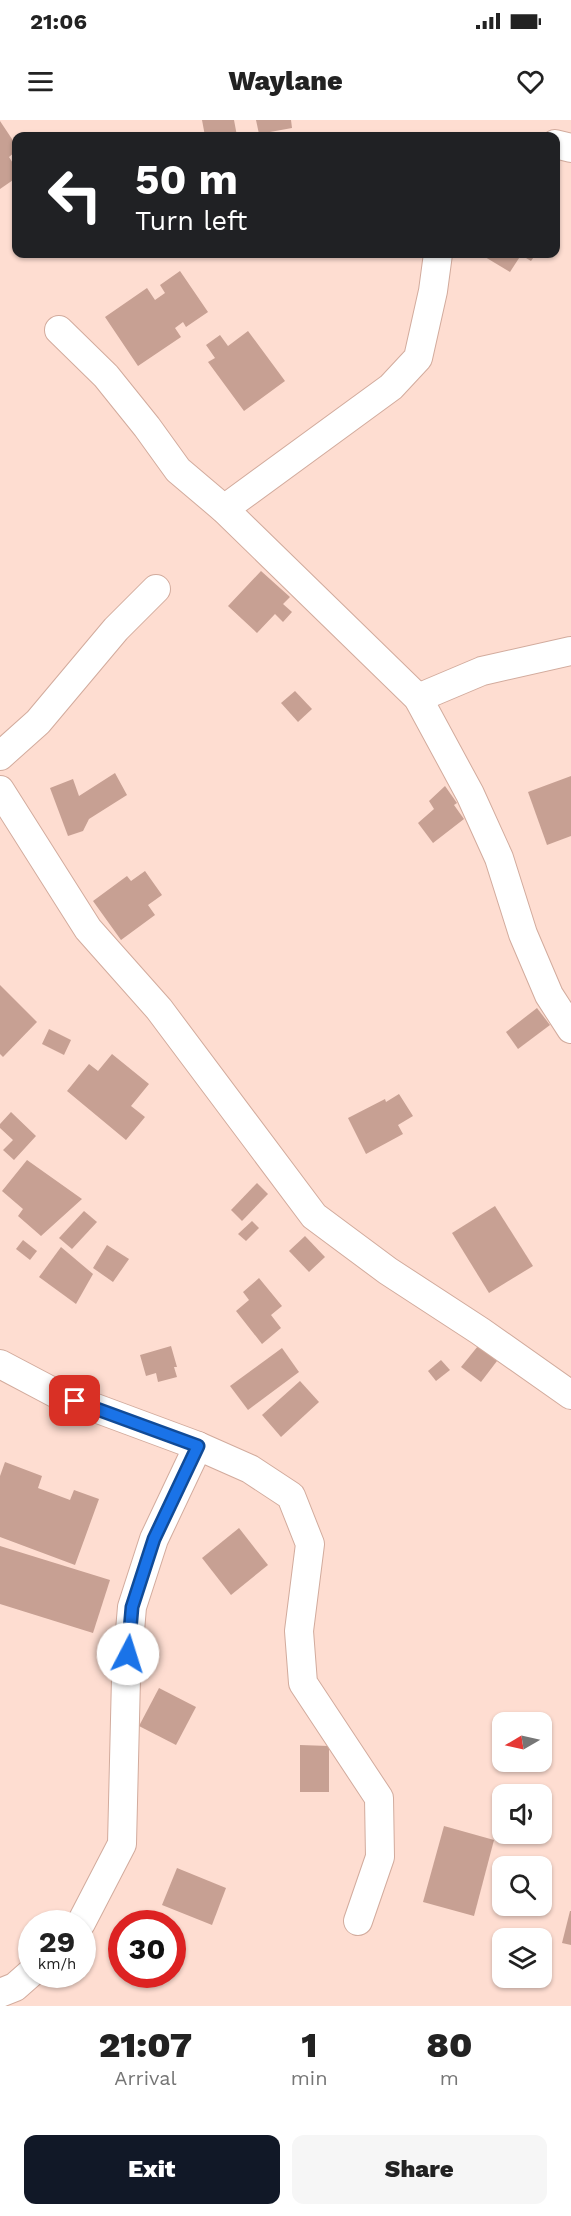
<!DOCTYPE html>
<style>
body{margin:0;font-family:"Work Sans",sans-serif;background:#f6f6f6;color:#222;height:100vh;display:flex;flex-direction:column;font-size:22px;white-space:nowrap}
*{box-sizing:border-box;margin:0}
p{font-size:20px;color:#767676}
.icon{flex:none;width:33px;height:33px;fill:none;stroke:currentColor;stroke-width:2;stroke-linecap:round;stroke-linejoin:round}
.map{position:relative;height:1886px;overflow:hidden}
.sheet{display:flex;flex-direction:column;background:#fff;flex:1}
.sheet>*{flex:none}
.guide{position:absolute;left:12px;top:12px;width:548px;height:126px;border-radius:12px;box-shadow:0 2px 4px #0004;background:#202124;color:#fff;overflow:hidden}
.needle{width:39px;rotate:261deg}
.buttons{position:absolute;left:492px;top:1592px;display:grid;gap:12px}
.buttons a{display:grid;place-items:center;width:60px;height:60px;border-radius:12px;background:#fff;box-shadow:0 2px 4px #0004;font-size:30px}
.speed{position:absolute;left:18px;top:1790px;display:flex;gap:12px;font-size:30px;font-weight:700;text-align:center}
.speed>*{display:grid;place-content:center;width:78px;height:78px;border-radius:50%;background:#fff;box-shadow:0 2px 4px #0004;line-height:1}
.speed small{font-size:15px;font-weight:400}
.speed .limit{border:9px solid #d22;background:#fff;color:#111}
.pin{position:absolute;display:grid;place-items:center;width:51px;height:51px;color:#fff;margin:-26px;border-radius:12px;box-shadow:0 3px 9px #0006}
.me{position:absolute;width:66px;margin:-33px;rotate:5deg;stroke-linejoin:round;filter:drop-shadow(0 0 4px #0008)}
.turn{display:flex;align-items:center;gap:21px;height:126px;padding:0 24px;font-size:27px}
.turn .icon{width:78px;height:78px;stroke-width:2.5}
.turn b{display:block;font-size:42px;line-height:51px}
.eta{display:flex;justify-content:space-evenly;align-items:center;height:102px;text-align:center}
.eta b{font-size:36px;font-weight:800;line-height:42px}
.cta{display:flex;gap:12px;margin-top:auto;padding:12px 24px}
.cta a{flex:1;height:69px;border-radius:12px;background:#111827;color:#fff;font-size:24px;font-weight:800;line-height:69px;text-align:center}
.cta a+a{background:#f6f6f6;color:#222}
.status{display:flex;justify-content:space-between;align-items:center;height:42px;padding:0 30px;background:#fff;direction:ltr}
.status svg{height:16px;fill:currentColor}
header{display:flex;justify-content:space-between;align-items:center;height:78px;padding:0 24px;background:#fff;font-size:27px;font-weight:800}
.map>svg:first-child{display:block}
.building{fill:#c7a093}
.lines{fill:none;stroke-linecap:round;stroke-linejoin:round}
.minor-casing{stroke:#d2ab9d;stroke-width:30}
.minor{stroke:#fff;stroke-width:28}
.route-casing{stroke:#114b97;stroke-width:15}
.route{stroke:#1a73e8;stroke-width:10}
</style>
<div class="status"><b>21:06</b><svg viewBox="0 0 49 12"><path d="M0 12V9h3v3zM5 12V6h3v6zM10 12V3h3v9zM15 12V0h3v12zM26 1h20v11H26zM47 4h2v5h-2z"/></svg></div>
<header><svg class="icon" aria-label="menu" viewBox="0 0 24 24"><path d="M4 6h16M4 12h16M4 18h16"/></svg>Waylane<svg class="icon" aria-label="heart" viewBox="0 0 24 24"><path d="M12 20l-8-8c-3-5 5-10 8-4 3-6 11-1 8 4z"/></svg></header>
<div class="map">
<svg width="571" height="1886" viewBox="0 0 571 1886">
<rect width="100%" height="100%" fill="#feddd1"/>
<!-- building -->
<g class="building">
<polygon points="202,0 234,0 237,16 205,16"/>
<polygon points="256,0 291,0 292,8 259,14"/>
<polygon points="0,1 16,25 16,31 9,37 16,48 16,58 0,69"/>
<polygon points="480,134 536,134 531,141 521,135 510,152"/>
<polygon points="180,151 208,192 186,207 183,202 175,208 181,217 138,246 105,197 147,168 155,180 165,173 160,165"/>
<polygon points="248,211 285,261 244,291 208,242 215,238 206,225 220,215 228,226"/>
<polygon points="261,451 290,477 283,484 292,492 283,502 275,494 257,513 228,486"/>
<polygon points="295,571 312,589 298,602 281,583"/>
<polygon points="115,653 127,675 89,699 83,711 68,716 50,668 73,659 79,676"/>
<polygon points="571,656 571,716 547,725 528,672"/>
<polygon points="445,666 457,683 454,685 464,699 433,723 418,703 434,689 429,681"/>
<polygon points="145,751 162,775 148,785 155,795 121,820 93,781 127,756 131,761"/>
<polygon points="0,865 37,902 3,937 0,934"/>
<polygon points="537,888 550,905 518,929 506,912"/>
<polygon points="49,909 71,920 64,935 42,924"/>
<polygon points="112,934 149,964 131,986 145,997 126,1020 67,971 89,944 98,951"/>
<polygon points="399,974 413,996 398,1005 403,1014 366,1034 348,998 385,979 386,982"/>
<polygon points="11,992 36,1016 14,1040 3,1030 13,1020 0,1008 0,1004"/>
<polygon points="27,1040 82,1079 41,1116 18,1096 23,1089 2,1071"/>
<polygon points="257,1063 268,1074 242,1101 231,1090"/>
<polygon points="495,1086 533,1146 489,1173 452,1113"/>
<polygon points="84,1091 97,1102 72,1129 59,1118"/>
<polygon points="252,1101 259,1108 246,1121 238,1114"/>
<polygon points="305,1116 325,1137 309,1152 289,1131"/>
<polygon points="23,1120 37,1131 30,1140 16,1129"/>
<polygon points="107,1125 129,1139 113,1162 93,1148"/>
<polygon points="61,1127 93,1154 76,1184 39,1157"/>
<polygon points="259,1158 282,1186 271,1195 281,1208 262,1224 236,1191 249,1180 243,1172"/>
<polygon points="171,1226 177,1247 174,1247 177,1257 158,1262 156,1253 146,1256 140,1235"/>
<polygon points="478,1226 497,1241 481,1262 461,1247"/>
<polygon points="282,1228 299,1252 248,1290 230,1266"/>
<polygon points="441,1240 450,1250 436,1261 428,1251"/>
<polygon points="300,1261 319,1282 281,1317 262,1295"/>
<polygon points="5,1342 42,1356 38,1368 70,1380 74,1370 99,1379 75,1445 0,1417 0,1356"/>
<polygon points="239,1408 268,1445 231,1475 202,1438"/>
<polygon points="0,1426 110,1460 93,1513 0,1484"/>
<polygon points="159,1568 196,1587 176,1625 139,1606"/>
<polygon points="300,1625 329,1626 329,1672 300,1672"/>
<polygon points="444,1706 494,1720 474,1796 423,1782"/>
<polygon points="177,1748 226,1768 212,1805 162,1785"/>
<polygon points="570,1791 571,1791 571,1825 562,1823"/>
</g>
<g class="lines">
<defs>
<g id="minor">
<polyline points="555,24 571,28"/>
<polyline points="59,210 106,256 147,307 178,350 224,389 418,578 470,674 499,738 523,814 549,875 571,909"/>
<polyline points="224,389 391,267 418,238 433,171 438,134"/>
<polyline points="418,578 482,551 571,531"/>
<polyline points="0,636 38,602 116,509 156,469"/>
<polyline points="0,670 88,809 159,889 314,1096 388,1151 480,1211 571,1275"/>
<polyline points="0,1244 55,1273 198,1326 250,1349 291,1376 310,1424 299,1511 303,1563 379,1678 380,1737 358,1801"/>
<polyline points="81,1803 122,1724 126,1558 132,1487 154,1419 198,1326"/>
<polyline points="0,1873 15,1867 32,1852"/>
</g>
</defs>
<!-- minor casing -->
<use href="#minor" class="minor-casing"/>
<!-- minor -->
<use href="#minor" class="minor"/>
</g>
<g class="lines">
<defs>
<polyline id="route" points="75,1281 198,1326 154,1419 132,1487 128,1534"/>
</defs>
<!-- route casing -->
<use href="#route" class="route-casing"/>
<!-- route -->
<use href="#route" class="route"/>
</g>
</svg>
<div class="buttons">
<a><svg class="needle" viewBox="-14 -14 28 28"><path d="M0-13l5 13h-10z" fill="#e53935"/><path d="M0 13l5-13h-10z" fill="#767676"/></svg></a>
<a><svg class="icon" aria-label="sound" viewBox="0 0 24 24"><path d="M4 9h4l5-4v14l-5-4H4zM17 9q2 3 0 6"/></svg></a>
<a><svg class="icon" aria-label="search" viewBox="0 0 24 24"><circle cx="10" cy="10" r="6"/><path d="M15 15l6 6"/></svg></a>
<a><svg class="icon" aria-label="layers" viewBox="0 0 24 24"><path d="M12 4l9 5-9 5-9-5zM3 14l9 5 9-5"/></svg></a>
</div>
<div class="speed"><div>29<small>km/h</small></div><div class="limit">30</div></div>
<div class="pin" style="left:75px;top:1281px;background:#d93025"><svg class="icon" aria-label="arrive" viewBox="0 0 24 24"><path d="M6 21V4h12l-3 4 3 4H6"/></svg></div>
<svg class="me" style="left:128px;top:1534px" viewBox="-20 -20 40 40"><circle r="19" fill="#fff"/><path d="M0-13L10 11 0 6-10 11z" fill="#1a73e8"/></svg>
<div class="guide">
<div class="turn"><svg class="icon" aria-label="left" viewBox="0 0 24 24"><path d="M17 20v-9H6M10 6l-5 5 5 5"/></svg><div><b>50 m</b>Turn left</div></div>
</div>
</div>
<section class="sheet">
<div class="eta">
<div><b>21:07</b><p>Arrival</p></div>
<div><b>1</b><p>min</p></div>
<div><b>80</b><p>m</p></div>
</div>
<div class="cta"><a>Exit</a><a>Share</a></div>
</section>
